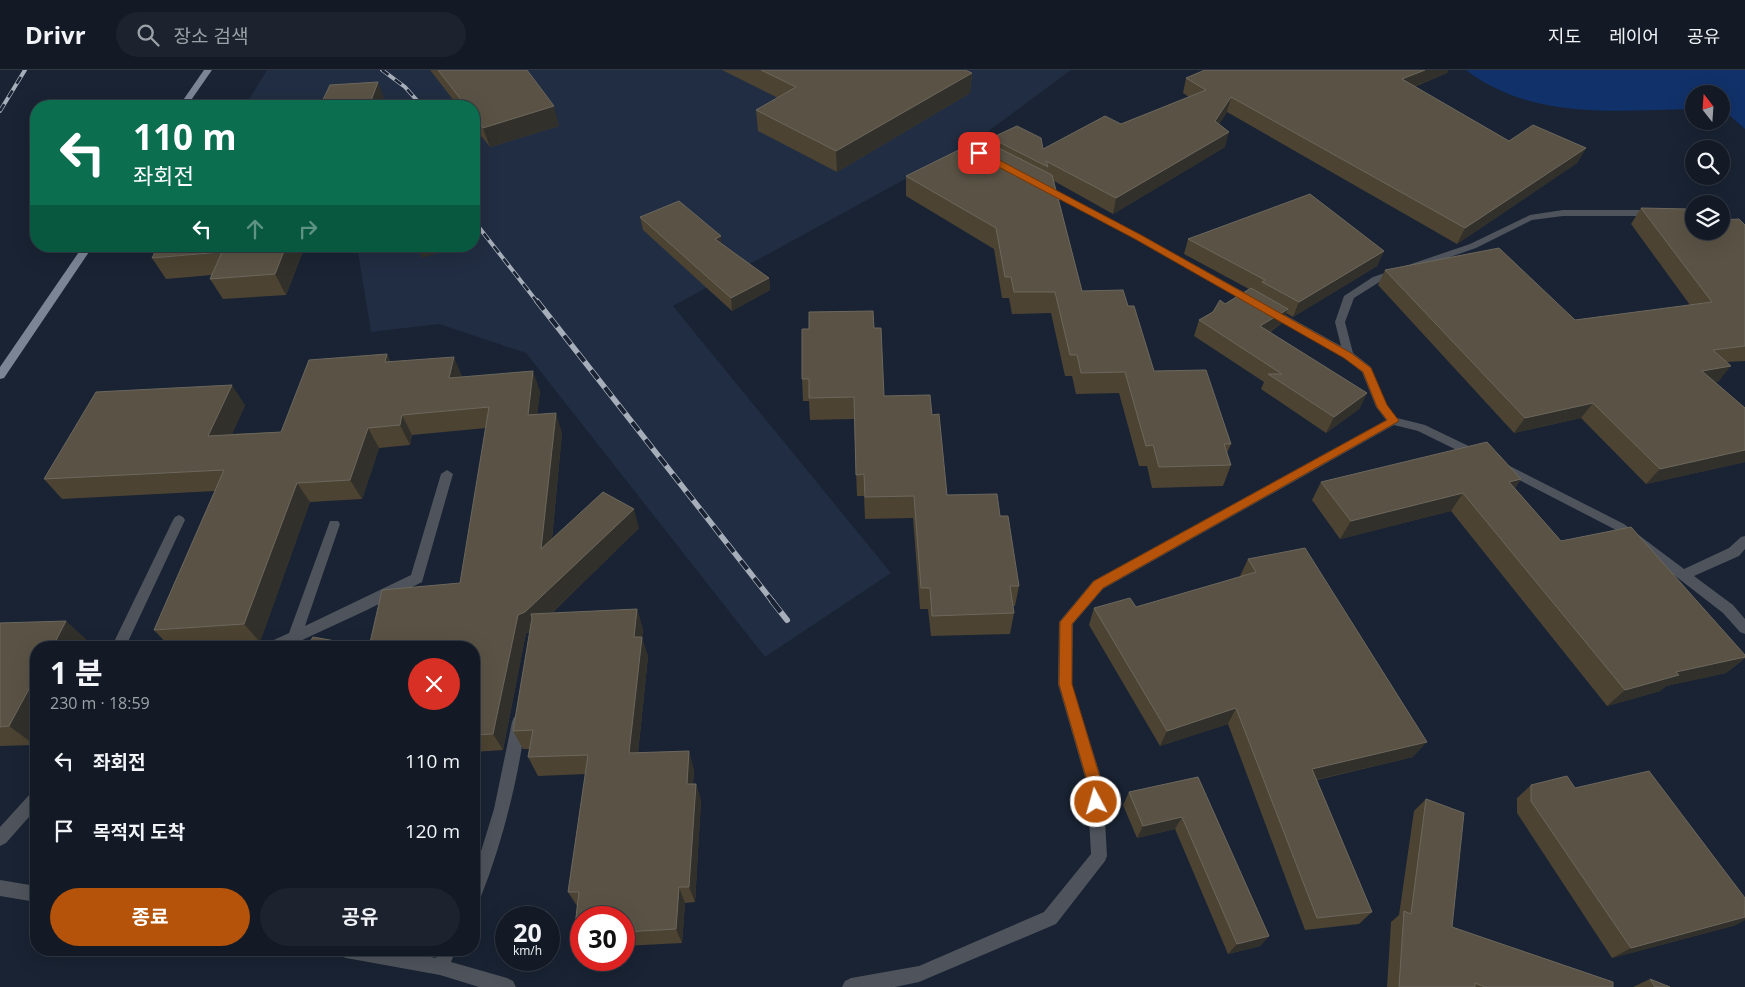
<!DOCTYPE html>
<html lang="ko">
<meta charset="utf-8">
<style>
body{margin:0;font-family:"Open Sans","Noto Sans KR",sans-serif;background:#1c232e;color:#f1f3f6;height:100vh;display:flex;flex-direction:column;font-size:19px;white-space:nowrap}
*{box-sizing:border-box;margin:0}
p{font-size:16px;color:#9da1a7}
.icon{flex:none;width:28px;height:28px;fill:none;stroke:currentColor;stroke-width:2;stroke-linecap:round;stroke-linejoin:round}
.map{position:relative;flex:1;overflow:hidden}
.panel{position:absolute;left:30px;top:571px;width:450px;height:315px;display:flex;flex-direction:column;background:#131a26;border-radius:20px;box-shadow:0 5px 20px #0002,0 0 0 1px #323843}
.panel>*{flex:none}
.guide{position:absolute;left:30px;top:30px;width:450px;height:152px;border-radius:20px;box-shadow:0 5px 20px #0002,0 0 0 1px #323843;background:#0b6e4f;color:#fff;overflow:hidden}
.needle{width:32px;rotate:343deg}
.tools{position:absolute;left:1685px;top:15px;display:grid;gap:10px}
.tools a{display:grid;place-items:center;width:45px;height:45px;border-radius:50%;background:#131a26;box-shadow:0 5px 20px #0002,0 0 0 1px #323843;font-size:25px}
.speed{position:absolute;left:495px;top:836px;display:flex;gap:10px;font-size:25px;font-weight:700;text-align:center}
.speed>*{display:grid;place-content:center;width:65px;height:65px;border-radius:50%;background:#131a26;box-shadow:0 5px 20px #0002,0 0 0 1px #323843;line-height:1}
.speed small{font-size:12px;font-weight:400}
.speed .limit{border:8px solid #d22;background:#fff;color:#111}
.pin{position:absolute;display:grid;place-items:center;width:42px;height:42px;color:#fff;margin:-21px;border-radius:10px;box-shadow:0 2px 8px #0006}
.me{position:absolute;width:55px;margin:-28px;rotate:354deg;stroke-linejoin:round;filter:drop-shadow(0 0 4px #0008)}
.turn{display:flex;align-items:center;gap:18px;height:105px;padding:0 20px;font-size:22px}
.turn .icon{width:65px;height:65px;stroke-width:2.5}
.turn b{display:block;font-size:35px;line-height:42px}
.lanes{display:flex;align-items:center;height:48px;padding:0 20px;background:#0003;justify-content:center;gap:25px;direction:ltr}
.lanes .off{opacity:.35}
.round{display:grid;place-items:center;flex:none;width:52px;height:52px;border-radius:26px;background:#1c232e}
.summary{display:flex;align-items:center;justify-content:space-between;height:85px;padding:0 20px}
h1{font-size:30px;font-weight:700;line-height:38px}
.primary-button{display:flex;gap:10px;margin-top:auto;padding:10px 20px}
.primary-button a{flex:1;height:58px;border-radius:30px;background:#b45309;color:#fff;font-size:20px;font-weight:700;line-height:58px;text-align:center}
.primary-button a+a{background:#1c232e;color:#f1f3f6}
ul{padding:0;list-style:none}
li{display:flex;align-items:center;gap:15px;height:70px;padding:0 20px}
li div{flex:1}
li b{display:block;font-size:19px}
li em{font-style:normal}
header{display:flex;align-items:center;gap:30px;box-sizing:border-box;height:70px;padding:0 25px;background:#131a26;border-bottom:1px solid #323843}
header strong{font-size:24px}
nav{display:flex;gap:28px;margin-inline-start:auto;font-size:18px}
.search{width:350px;height:45px;background:#1c232e;display:flex;align-items:center;gap:12px;box-sizing:border-box;padding:0 18px;border-radius:28px;color:#9da1a7;font-size:19px}
.map>svg:first-child{display:block}
.built{fill:#212d42}
.green{fill:#11316a}
.lines{fill:none;stroke-linecap:round;stroke-linejoin:round}
.lane{fill:#4f545c;fill-rule:evenodd}
.street{fill:#4f545c;fill-rule:evenodd}
.primary{fill:#7b8596;fill-rule:evenodd}
.rail-far2-casing{stroke:#a6aeba;stroke-width:4}
.rail-far1-casing{stroke:#a6aeba;stroke-width:5.5}
.rail-casing{stroke:#a6aeba;stroke-width:6}
.rail-far2{stroke:#192333;stroke-width:2.5;stroke-dasharray:8;stroke-linecap:butt}
.rail-far1{stroke:#192333;stroke-width:4;stroke-dasharray:11;stroke-linecap:butt}
.rail{stroke:#192333;stroke-width:4.5;stroke-dasharray:14;stroke-linecap:butt}
.wall{fill:#4c4332}
.shaded-wall{fill:#32302b}
.building{fill:#5a5345;stroke:#6c675d}
.route{fill:#b45309;stroke:#753606}
</style>
<header>
<strong>Drivr</strong>
<div class="search"><svg class="icon" aria-label="search" viewBox="0 0 24 24"><circle cx="10" cy="10" r="6"/><path d="M15 15l6 6"/></svg>장소 검색</div>
<nav><a>지도</a><a>레이어</a><a>공유</a></nav>
</header>
<div class="map">
<svg width="1745" height="917" viewBox="0 0 1745 917">
<rect width="100%" height="100%" fill="#192333"/>
<!-- built -->
<polygon class="built" points="267,0 1071,0 975,71 673,236 891,503 765,587 526,283 439,254 371,262 357,176 474,176 474,36 245,36"/>
<!-- green -->
<path class="green" d="M1466,0H1745V59L1729,45L1721,42V24H1694V39C1615,40 1533,51 1466,0Z"/>
<g class="lines">
<!-- lane -->
<g class="lane">
<polygon points="447,400 453,404 422,512 367,540 285,578 263,578 265,574 289,563 330,451 338,451 340,454 305,556 411,505 441,404"/>
<polygon points="179,445 183,447 185,450 125,578 111,578 173,450 175,447"/>
<polygon points="36,721 36,739 6,773 0,776 0,757 31,723"/>
</g>
<!-- street -->
<g class="street">
<polygon points="958,72 964,72 983,83 976,85 958,76"/>
<polygon points="1043,114 1141,165 1341,276 1335,252 1344,226 1373,207 1470,174 1530,145 1563,140 1655,140 1660,143 1655,146 1563,146 1532,150 1476,178 1381,211 1354,228 1345,252 1353,283 1371,297 1387,336 1397,348 1425,355 1481,382 1483,385 1481,388 1473,388 1418,361 1394,355 1103,519 1073,554 1072,614 1103,714 1107,786 1105,791 1056,854 919,912 895,917 842,917 845,911 851,908 919,896 1044,842 1091,784 1087,714 1058,614 1059,552 1093,511 1386,350 1376,337 1362,302 1344,288 1135,169 1040,119 1038,117"/>
<polygon points="1721,140 1728,141 1730,143 1721,146"/>
<polygon points="1500,391 1624,454 1684,499 1729,478 1741,467 1745,466 1745,479 1739,486 1694,506 1733,535 1745,549 1745,564 1740,562 1723,543 1616,460 1496,398 1494,395"/>
<path d="M519,646L524,647L526,652C517,713 503,771 480,829L474,831V804L494,739L512,652L514,647Z"/>
<polygon points="0,810 36,816 36,832 0,826"/>
<polygon points="338,880 392,880 436,888 439,880 456,880 451,892 507,908 513,911 516,917 479,917 440,905 346,888 340,886"/>
</g>
<!-- primary -->
<g class="primary">
<polygon points="204,0 212,0 187,36 179,36"/>
<polygon points="83,176 93,176 4,308 0,309 0,297"/>
</g>
<defs>
<g id="rail-far2">
<polyline points="382,0 405,17 422,36"/>
<polyline points="0,41 25,0"/>
<polyline points="474,151 538,233"/>
</g>
<polyline id="rail-far1" points="537,231 773,532"/>
<polyline id="rail" points="772,531 787,550"/>
</defs>
<!-- rail-far2 casing -->
<use href="#rail-far2" class="rail-far2-casing"/>
<!-- rail-far1 casing -->
<use href="#rail-far1" class="rail-far1-casing"/>
<!-- rail casing -->
<use href="#rail" class="rail-casing"/>
<!-- rail-far2 -->
<use href="#rail-far2" class="rail-far2"/>
<!-- rail-far1 -->
<use href="#rail-far1" class="rail-far1"/>
<!-- rail -->
<use href="#rail" class="rail"/>
</g>
<!-- wall -->
<g class="wall">
<polygon points="430,0 527,0 559,56 490,77 474,57 474,36 458,36"/>
<polygon points="722,0 965,0 972,3 970,23 837,102 758,61 756,40 778,28"/>
<polygon points="1205,0 1448,0 1447,3 1414,17 1509,71 1586,78 1577,93 1457,174 1227,42 1219,54 1225,77 1113,144 1054,111 1082,221 1128,236 1154,301 1231,374 1227,383 1231,395 1223,416 1152,418 1147,396 1139,396 1119,323 1076,324 1072,306 1065,306 1051,243 1012,244 1009,228 1002,228 994,179 906,126 906,106 991,74 991,68 1043,79 1121,54 1189,27 1183,23 1186,8"/>
<polygon points="1641,138 1694,161 1745,155 1745,291 1727,292 1718,312 1715,312 1745,338 1745,392 1646,414 1581,348 1514,363 1378,215 1385,200 1575,250 1690,235 1631,154"/>
<polygon points="640,147 721,173 769,208 770,220 732,241 643,160"/>
<polygon points="1188,169 1384,181 1377,196 1293,247 1286,243 1281,254 1270,262 1367,323 1359,339 1326,363 1261,319 1264,312 1194,266 1199,250 1249,219 1184,184"/>
<polygon points="305,176 286,225 223,229 210,209 212,205 166,209 152,188"/>
<polygon points="874,258 884,326 932,345 947,425 1000,446 1019,516 1015,536 1013,536 1014,543 1010,564 931,566 928,539 920,539 913,448 865,449 864,426 857,426 854,349 810,350 809,331 803,331 802,309"/>
<polygon points="387,284 390,291 462,306 462,307 540,321 537,345 562,363 552,469 639,458 552,543 637,539 643,560 642,568 648,587 638,683 694,699 693,714 696,714 701,731 695,832 685,833 682,873 624,876 624,848 581,848 581,875 574,864 577,836 568,822 586,704 538,706 528,687 529,679 523,679 513,661 530,562 526,563 503,680 474,682 474,578 369,577 460,513 486,358 412,365 410,375 379,378 362,429 310,432 260,572 171,578 154,560 215,421 62,429 44,409 245,335 232,364 281,362"/>
<polygon points="1521,409 1515,418 1561,471 1745,585 1745,588 1726,603 1666,616 1660,621 1607,636 1451,441 1340,469 1312,430 1321,412"/>
<polygon points="1248,489 1413,687 1317,710 1372,842 1359,854 1305,860 1228,654 1160,676 1089,555 1094,538 1136,537 1240,507 1240,506"/>
<polygon points="0,553 88,571 85,578 36,578 36,672 35,675 0,676"/>
<polygon points="1198,707 1269,866 1260,876 1228,884 1175,759 1137,768 1123,735 1129,722"/>
<polygon points="1531,715 1575,718 1736,855 1612,888 1517,743 1517,728"/>
<polygon points="1426,729 1452,857 1613,917 1387,917 1391,852 1399,845 1414,741"/>
<polygon points="1650,909 1670,917 1633,917"/>
</g>
<!-- shaded-wall -->
<g class="shaded-wall">
<polygon points="1425,0 1448,0 1447,3 1395,24 1402,9"/>
<polygon points="972,3 970,23 837,102 836,81"/>
<polygon points="378,12 386,34 385,36 369,36"/>
<polygon points="1231,27 1227,42 1210,66 1215,51"/>
<polygon points="554,36 559,56 490,77 483,58"/>
<polygon points="1229,62 1225,77 1113,144 1116,128"/>
<polygon points="1586,78 1577,93 1457,174 1465,158"/>
<polygon points="721,166 722,179 715,169"/>
<polygon points="286,176 305,176 286,225 275,204"/>
<polygon points="417,176 449,176 450,179 422,188"/>
<polygon points="1384,181 1377,196 1293,247 1299,232"/>
<polygon points="769,208 770,220 732,241 731,228"/>
<polygon points="1288,239 1281,254 1254,271 1260,256"/>
<polygon points="387,284 396,304 385,292"/>
<polygon points="454,287 462,306 457,328 449,308"/>
<polygon points="1731,296 1718,312 1689,316 1702,301"/>
<polygon points="533,301 540,321 535,365 528,345"/>
<polygon points="232,315 245,335 223,385 208,366"/>
<polygon points="1367,323 1359,339 1326,363 1334,347"/>
<polygon points="1593,333 1581,348 1514,363 1525,348"/>
<polygon points="556,343 562,363 549,498 541,479"/>
<polygon points="402,345 412,365 410,375 400,355"/>
<polygon points="368,358 379,378 362,429 350,410"/>
<polygon points="1745,380 1745,392 1646,414 1660,399"/>
<polygon points="1521,409 1508,427 1509,412"/>
<polygon points="297,413 310,432 260,572 244,554"/>
<polygon points="1463,423 1451,441 1340,469 1351,451"/>
<polygon points="634,439 639,458 534,560 526,563 503,680 493,664 518,545"/>
<polygon points="637,539 643,560 642,568 648,587 636,702 629,683 634,567"/>
<polygon points="66,551 88,571 85,578 52,578"/>
<polygon points="1745,587 1726,603 1666,616 1660,621 1607,636 1625,620 1676,602"/>
<polygon points="36,606 36,672 35,675 9,656"/>
<polygon points="1236,638 1228,654 1160,676 1167,661"/>
<polygon points="1427,672 1413,687 1301,713 1312,699"/>
<polygon points="689,681 694,699 692,731 687,714"/>
<polygon points="696,714 701,731 695,832 689,817"/>
<polygon points="1182,747 1175,759 1137,768 1143,756"/>
<polygon points="679,817 685,833 682,873 676,859"/>
<polygon points="1745,847 1745,850 1736,855 1612,888 1631,878"/>
<polygon points="1269,866 1260,876 1228,884 1237,874"/>
</g>
<!-- building -->
<g class="building">
<polygon points="438,0 527,0 554,36 483,58 474,45 474,36 466,36"/>
<polygon points="761,0 965,0 972,3 836,81 756,40 796,17"/>
<polygon points="1205,0 1425,0 1402,9 1509,71 1533,55 1586,78 1465,158 1231,27 1215,51 1229,62 1116,128 1046,91 1048,97 991,68 1017,56 1041,68 1043,79 1105,46 1121,54 1206,20 1186,8"/>
<polygon points="378,12 369,36 320,36 330,15"/>
<polygon points="981,69 1052,105 1082,221 1123,220 1128,236 1134,236 1154,301 1206,300 1231,374 1224,374 1231,395 1159,397 1153,375 1146,376 1125,302 1081,303 1077,285 1070,285 1055,222 1014,222 1011,207 1005,207 996,158 906,106"/>
<polygon points="1310,124 1384,181 1299,232 1262,212 1265,210 1188,169"/>
<polygon points="679,131 721,166 715,169 769,208 731,228 640,147"/>
<polygon points="1641,138 1688,139 1694,146 1694,161 1721,161 1721,150 1739,149 1745,155 1745,276 1713,280 1731,296 1702,301 1745,338 1745,380 1660,399 1593,333 1525,348 1385,200 1499,178 1575,250 1712,232"/>
<polygon points="158,176 286,176 275,204 210,209 222,182 152,188"/>
<polygon points="1251,218 1288,239 1260,256 1367,323 1334,347 1268,304 1282,304 1199,250 1213,242 1220,230 1225,234"/>
<polygon points="873,241 874,258 881,258 884,326 930,325 932,345 939,344 947,425 997,424 1000,446 1008,446 1019,516 1010,516 1014,543 932,546 930,518 921,518 914,426 865,427 864,404 856,405 854,327 809,328 809,309 802,309 802,259 809,259 809,242"/>
<polygon points="387,284 385,292 454,287 449,308 533,301 528,345 556,343 541,479 603,422 634,439 525,542 518,545 493,664 474,665 474,578 306,578 313,567 369,577 382,520 460,513 489,337 402,345 400,355 368,358 350,410 297,413 244,554 154,560 224,400 44,409 96,322 232,315 208,366 281,362 309,290"/>
<polygon points="1487,372 1521,409 1509,412 1561,471 1631,457 1745,585 1745,587 1676,602 1679,605 1625,620 1463,423 1351,451 1321,412"/>
<polygon points="1305,478 1427,672 1312,699 1372,842 1317,848 1236,638 1167,661 1094,538 1130,528 1136,537 1256,502 1248,489"/>
<polygon points="637,539 634,567 642,567 629,683 689,681 687,714 696,714 689,817 679,817 676,859 624,862 624,848 581,848 581,864 574,864 579,822 568,822 588,685 528,687 533,660 513,661 532,548 531,544"/>
<polygon points="66,551 52,578 36,578 36,606 9,656 0,657 0,553"/>
<polygon points="1649,701 1745,828 1745,847 1631,878 1531,731 1531,715 1567,706 1575,718"/>
<polygon points="1198,707 1269,866 1237,874 1182,747 1143,756 1129,722"/>
<polygon points="1426,729 1464,743 1452,857 1613,912 1613,917 1485,917 1475,913 1475,917 1399,917 1404,841 1411,844"/>
<polygon points="1650,909 1670,917 1655,917"/>
</g>
<!-- route -->
<polygon class="route" points="976,81 982,81 1141,165 1351,283 1371,298 1387,335 1399,351 1103,518 1072,554 1072,614 1102,714 1103,732 1101,737 1096,738 1091,737 1088,714 1059,614 1060,552 1094,511 1387,350 1377,337 1363,302 1344,288 1135,169 976,85"/>
</svg>
<div class="tools">
<a><svg class="needle" viewBox="-14 -14 28 28"><path d="M0-13l5 13h-10z" fill="#e53935"/><path d="M0 13l5-13h-10z" fill="#9da1a7"/></svg></a>
<a><svg class="icon" aria-label="search" viewBox="0 0 24 24"><circle cx="10" cy="10" r="6"/><path d="M15 15l6 6"/></svg></a>
<a><svg class="icon" aria-label="layers" viewBox="0 0 24 24"><path d="M12 4l9 5-9 5-9-5zM3 14l9 5 9-5"/></svg></a>
</div>
<div class="speed"><div>20<small>km/h</small></div><div class="limit">30</div></div>
<div class="pin" style="left:979px;top:83px;background:#d93025"><svg class="icon" aria-label="arrive" viewBox="0 0 24 24"><path d="M6 21V4h12l-3 4 3 4H6"/></svg></div>
<svg class="me" style="left:1096px;top:732px" viewBox="-20 -20 40 40"><circle r="17" fill="#b45309" stroke="#fff" stroke-width="3"/><path d="M0-11L8 9 0 5-8 9z" fill="#fff"/></svg>
<div class="guide">
<div class="turn"><svg class="icon" aria-label="left" viewBox="0 0 24 24"><path d="M17 20v-9H6M10 6l-5 5 5 5"/></svg><div><b>110 m</b>좌회전</div></div>
<div class="lanes"><svg class="icon" aria-label="left" viewBox="0 0 24 24"><path d="M17 20v-9H6M10 6l-5 5 5 5"/></svg><svg class="icon off" aria-label="ahead" viewBox="0 0 24 24"><path d="M12 20V5M6 11l6-6 6 6"/></svg><svg class="icon off" aria-label="right" viewBox="0 0 24 24"><path d="M7 20v-9h11M14 6l5 5-5 5"/></svg></div>
</div>
<section class="panel">
<div class="summary"><div><h1>1 분</h1><p>230 m · 18:59</p></div><a class="round" style="background:#d93025;color:#fff"><svg class="icon" aria-label="close" viewBox="0 0 24 24"><path d="M6 6l12 12M18 6L6 18"/></svg></a></div>
<ul>
<li><svg class="icon" aria-label="left" viewBox="0 0 24 24"><path d="M17 20v-9H6M10 6l-5 5 5 5"/></svg><div><b>좌회전</b></div><em>110 m</em></li>
<li><svg class="icon" aria-label="arrive" viewBox="0 0 24 24"><path d="M6 21V4h12l-3 4 3 4H6"/></svg><div><b>목적지 도착</b></div><em>120 m</em></li>
</ul>
<div class="primary-button"><a>종료</a><a>공유</a></div>
</section>
</div>
